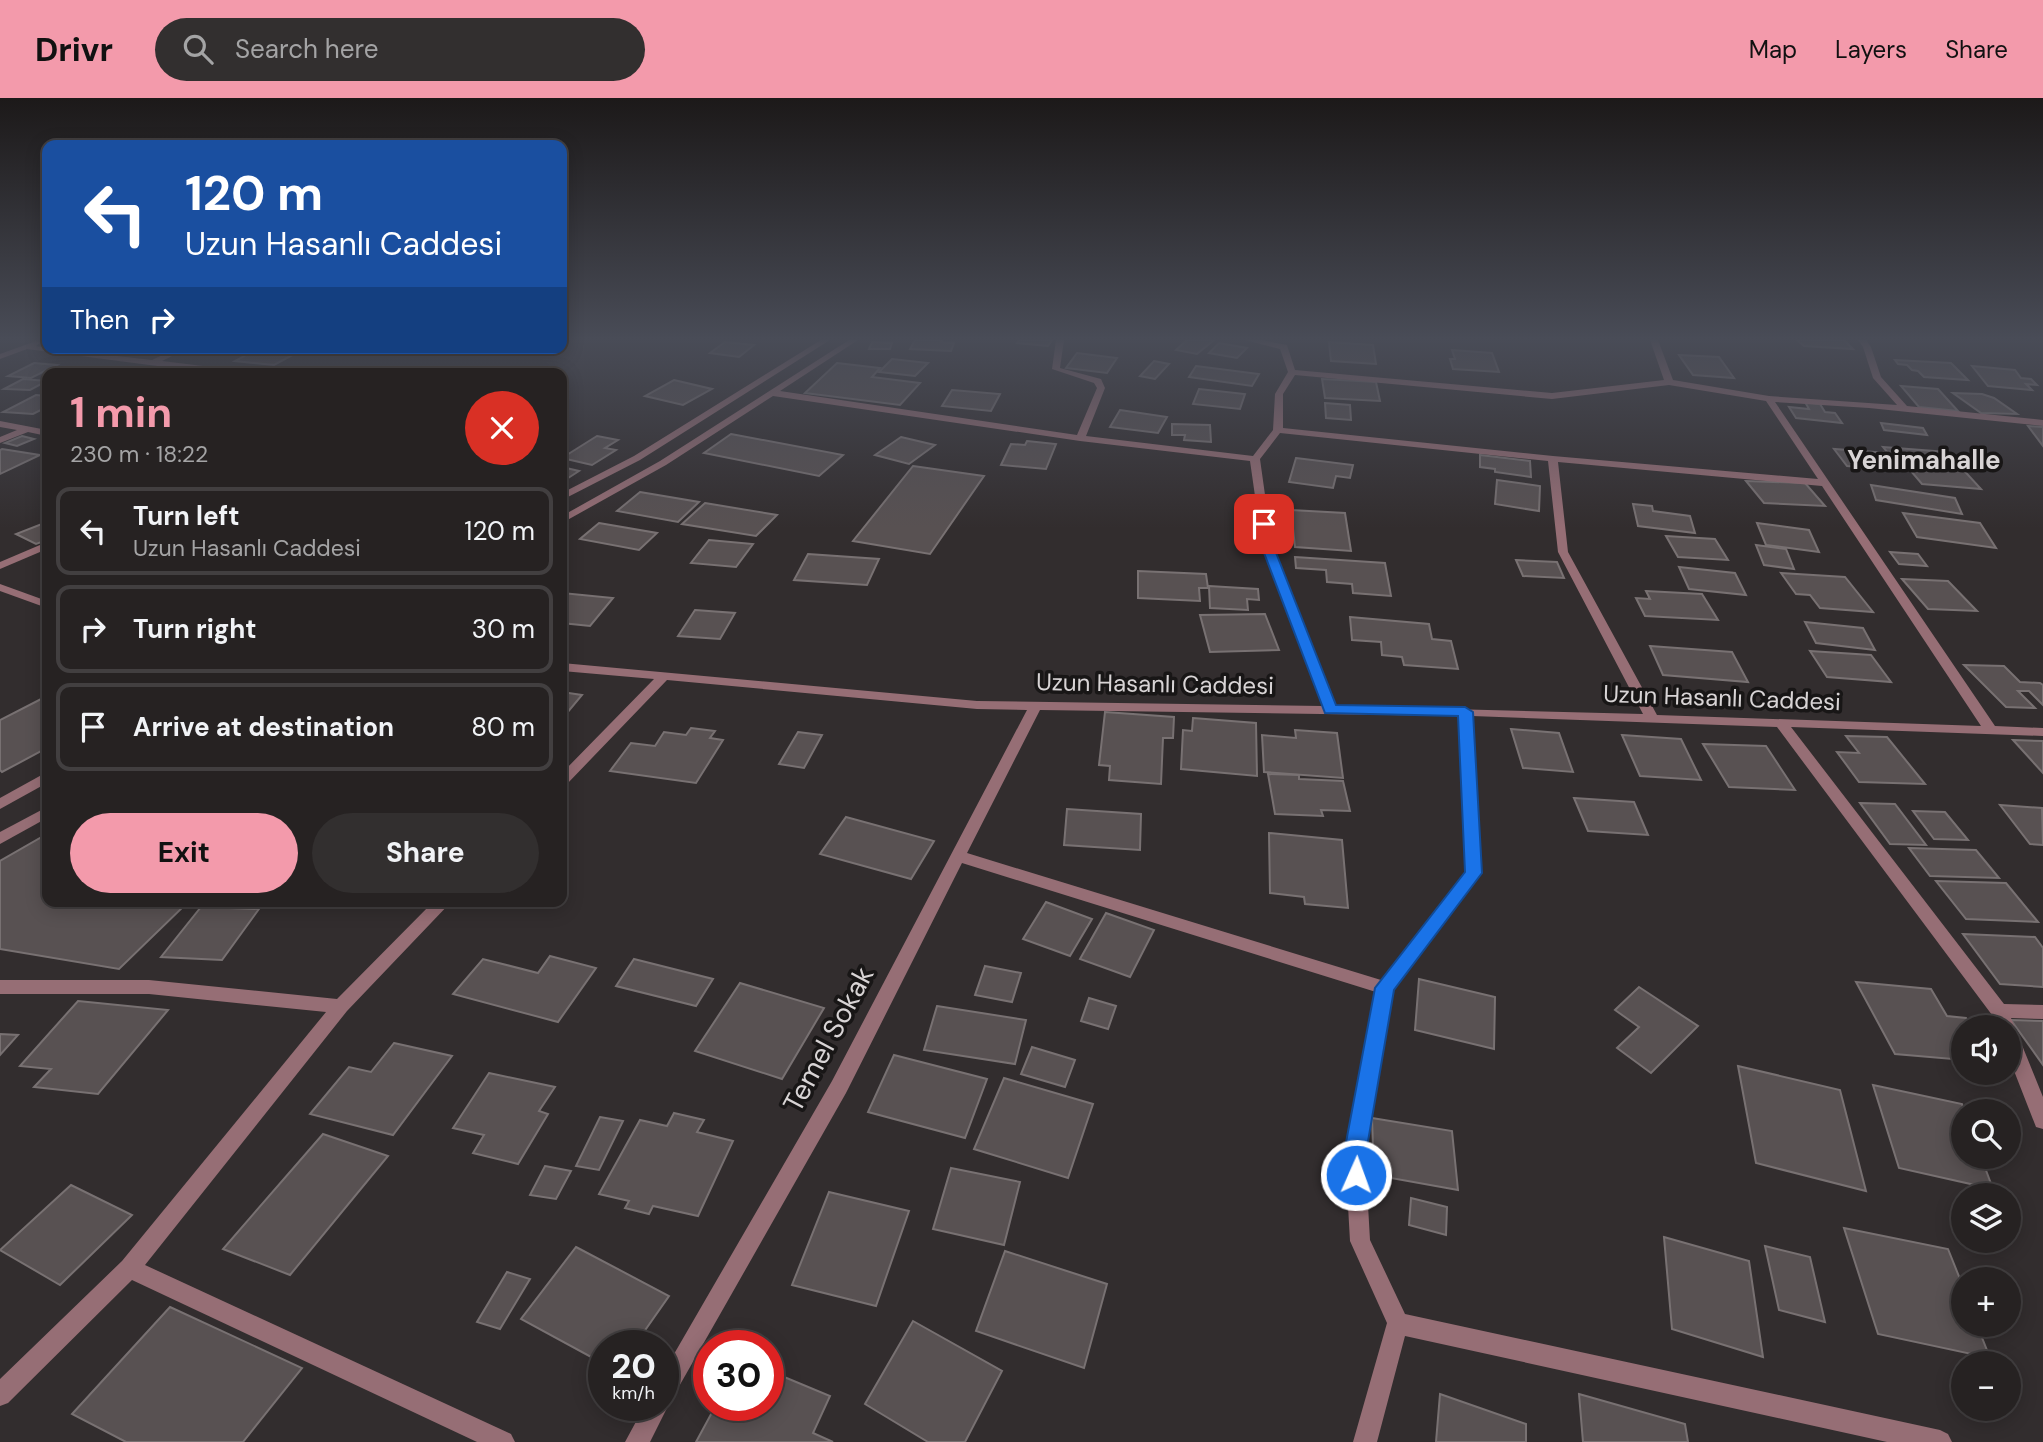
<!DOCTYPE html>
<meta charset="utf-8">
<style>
body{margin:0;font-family:"DM Sans",sans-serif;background:#322f2f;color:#f1f3f6;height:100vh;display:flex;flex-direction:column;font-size:26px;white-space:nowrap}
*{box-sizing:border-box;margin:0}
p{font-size:23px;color:#a4a4a5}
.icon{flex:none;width:38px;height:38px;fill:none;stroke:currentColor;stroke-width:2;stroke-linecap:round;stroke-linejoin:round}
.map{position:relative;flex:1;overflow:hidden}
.panel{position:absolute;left:42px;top:270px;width:525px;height:539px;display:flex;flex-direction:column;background:#262222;border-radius:14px;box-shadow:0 4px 18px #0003,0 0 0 2px #423f40}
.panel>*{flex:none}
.hud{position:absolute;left:42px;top:42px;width:525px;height:214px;border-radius:14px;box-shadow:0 4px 18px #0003,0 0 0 2px #423f40;background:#1a4fa0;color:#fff;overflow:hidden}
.controls{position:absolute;left:1951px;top:917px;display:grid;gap:14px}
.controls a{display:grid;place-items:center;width:70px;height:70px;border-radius:50%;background:#262222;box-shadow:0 4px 18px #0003,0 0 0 2px #423f40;font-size:35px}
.speed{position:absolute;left:588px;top:1232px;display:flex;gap:14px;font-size:35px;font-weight:700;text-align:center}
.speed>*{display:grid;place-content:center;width:91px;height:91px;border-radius:50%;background:#262222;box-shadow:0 4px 18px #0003,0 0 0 2px #423f40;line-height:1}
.speed small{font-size:18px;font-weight:400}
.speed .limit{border:10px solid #d22;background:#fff;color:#111}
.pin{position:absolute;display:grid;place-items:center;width:60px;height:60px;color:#fff;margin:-30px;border-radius:14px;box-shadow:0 4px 10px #0006}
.me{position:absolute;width:77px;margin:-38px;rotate:2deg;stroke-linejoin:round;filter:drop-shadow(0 0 5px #0008)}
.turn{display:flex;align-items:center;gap:24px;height:147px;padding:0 28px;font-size:32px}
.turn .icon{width:91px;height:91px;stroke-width:2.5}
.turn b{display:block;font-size:49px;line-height:60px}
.then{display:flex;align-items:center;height:66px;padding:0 28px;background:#0003;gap:14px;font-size:26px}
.round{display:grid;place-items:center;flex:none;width:74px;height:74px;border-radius:37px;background:#322f2f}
.head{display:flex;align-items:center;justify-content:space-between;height:119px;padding:0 28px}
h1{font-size:42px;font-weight:700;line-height:52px;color:#f39aab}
.cta{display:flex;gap:14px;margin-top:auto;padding:14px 28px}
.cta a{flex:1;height:80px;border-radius:42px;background:#f39aab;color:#111;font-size:28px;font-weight:700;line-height:80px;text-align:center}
.cta a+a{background:#322f2f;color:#f1f3f6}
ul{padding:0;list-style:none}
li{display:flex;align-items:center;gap:21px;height:88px;margin:0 14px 10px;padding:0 14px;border:4px solid #423f40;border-radius:14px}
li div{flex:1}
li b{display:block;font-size:26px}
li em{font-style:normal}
header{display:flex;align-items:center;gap:42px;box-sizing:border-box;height:98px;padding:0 35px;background:#f39aab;color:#111}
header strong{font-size:33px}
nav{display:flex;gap:38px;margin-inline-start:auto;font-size:24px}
.search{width:490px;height:63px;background:#322f2f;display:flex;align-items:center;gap:18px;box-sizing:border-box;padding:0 24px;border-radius:38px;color:#a4a4a5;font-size:26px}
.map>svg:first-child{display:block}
.building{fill:#585152;stroke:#787172;stroke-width:2}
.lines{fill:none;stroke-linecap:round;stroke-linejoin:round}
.minor{fill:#966e75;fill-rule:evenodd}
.route{fill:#1a73e8;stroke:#114b97;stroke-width:2}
.labels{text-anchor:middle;stroke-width:7;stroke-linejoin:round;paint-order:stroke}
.street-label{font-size:24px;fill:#d8d4d5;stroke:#181616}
.far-district-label{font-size:26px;font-weight:bold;fill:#d8d4d5;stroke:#181616}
.near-street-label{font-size:28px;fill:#d8d4d5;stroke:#181616}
</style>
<header>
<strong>Drivr</strong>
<div class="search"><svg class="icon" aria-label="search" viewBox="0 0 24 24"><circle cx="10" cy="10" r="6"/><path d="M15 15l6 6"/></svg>Search here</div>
<nav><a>Map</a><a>Layers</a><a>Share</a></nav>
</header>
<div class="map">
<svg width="2043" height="1344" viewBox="0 0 2043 1344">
<rect width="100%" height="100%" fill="#322d2e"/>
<!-- building -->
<g class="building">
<polygon points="915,242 942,242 941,244 954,245 951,253 910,251"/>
<polygon points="1019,242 1052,242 1048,248 1017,245"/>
<polygon points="1187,242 1214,242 1197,256 1176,252"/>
<polygon points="1797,242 1844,242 1853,251 1804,248"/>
<polygon points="725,244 754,247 739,259 710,255"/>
<polygon points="872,244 892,245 890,251 869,251"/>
<polygon points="1329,244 1373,247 1376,266 1331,263"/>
<polygon points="1219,245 1247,250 1237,260 1209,255"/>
<polygon points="259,250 264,250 298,254 274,267 235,263"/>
<polygon points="382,250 397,250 415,251 407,257 375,255"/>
<polygon points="461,250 505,250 500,254 458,252"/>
<polygon points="1452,252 1492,255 1499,274 1453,271 1450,261 1455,261"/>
<polygon points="1077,255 1117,260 1107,275 1066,270"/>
<polygon points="1679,257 1719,259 1734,280 1693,277"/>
<polygon points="892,261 928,265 915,278 879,274"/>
<polygon points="1895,262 1951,265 1968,282 1924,279 1918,273 1912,272 1907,267 1898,266"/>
<polygon points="1154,263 1169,266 1155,281 1140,278"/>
<polygon points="34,265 57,267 31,280 8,278"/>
<polygon points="837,265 880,270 872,279 920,285 900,307 805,295"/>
<polygon points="1196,268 1259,276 1252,288 1189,279"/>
<polygon points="1972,268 2015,272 2021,280 2031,281 2037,287 2026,286 2032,292 1988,288"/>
<polygon points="23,281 47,283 30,292 4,291"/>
<polygon points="1322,281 1376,284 1380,303 1325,300"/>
<polygon points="674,282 712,291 683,307 645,298"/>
<polygon points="1901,288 1938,291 1958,313 1919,309"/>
<polygon points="1199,291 1245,296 1240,311 1193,306"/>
<polygon points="952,292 1000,296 991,313 942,308"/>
<polygon points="1953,295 1982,296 1994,300 2017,316 1981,315"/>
<polygon points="36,297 47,298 47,309 33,316 3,314"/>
<polygon points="1805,304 1820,306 1825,314 1835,315 1842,325 1796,320 1789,309 1809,311"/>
<polygon points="1325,305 1350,307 1351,322 1326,320"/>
<polygon points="1120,312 1167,319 1158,335 1110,329"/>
<polygon points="1881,325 1923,330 1927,337 1884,332"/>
<polygon points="1172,326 1210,327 1211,344 1184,342 1185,337 1172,337"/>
<polygon points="2028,328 2043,329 2043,348"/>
<polygon points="731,336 843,357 819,378 704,355"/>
<polygon points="22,338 34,341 17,348 5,345"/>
<polygon points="597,338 618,342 605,350 616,352 592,367 562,360"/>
<polygon points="901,339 935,347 909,366 875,357"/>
<polygon points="1027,343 1056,346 1046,371 1001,367 1011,346 1025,347"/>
<polygon points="1883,349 1947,354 1981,391 1922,386 1911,373 1847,368 1834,351 1888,355"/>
<polygon points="2,351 40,357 0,376 0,352"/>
<polygon points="1480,357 1530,363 1531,379 1495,374 1495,371 1480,369"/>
<polygon points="1296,360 1353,367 1350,380 1336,378 1333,390 1289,384"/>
<polygon points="913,368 984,378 930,456 853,443"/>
<polygon points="562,369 579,373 562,384"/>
<polygon points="1497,382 1540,388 1539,413 1495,406"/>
<polygon points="1746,383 1805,385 1825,408 1764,405"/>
<polygon points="1871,387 1955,400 1962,416 1876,402"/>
<polygon points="640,394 699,404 678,424 617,413"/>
<polygon points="705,405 777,417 756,438 682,426"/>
<polygon points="1633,406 1652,408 1653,413 1690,418 1695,435 1638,428"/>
<polygon points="1291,412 1345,415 1351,453 1295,449"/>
<polygon points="1903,415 1980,425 1996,450 1917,439"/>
<polygon points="47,424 47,442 36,446 16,436"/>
<polygon points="599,425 657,435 639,452 580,441"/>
<polygon points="1757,425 1809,432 1819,454 1766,447"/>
<polygon points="1666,438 1715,441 1728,462 1678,459"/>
<polygon points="709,442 753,446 736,469 691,465"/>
<polygon points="1756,447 1786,451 1794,471 1764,467"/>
<polygon points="1890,454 1918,456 1927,468 1899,466"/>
<polygon points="808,456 879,461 867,487 794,482"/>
<polygon points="1295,459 1385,465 1391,498 1353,495 1352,486 1327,484 1326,472 1296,470"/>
<polygon points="1516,462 1557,464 1564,480 1523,478"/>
<polygon points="1679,469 1735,475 1746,497 1689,491"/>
<polygon points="1138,473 1206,476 1208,490 1199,490 1200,503 1138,500"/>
<polygon points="1781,475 1845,479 1873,514 1820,510 1810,497 1796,496"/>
<polygon points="1902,481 1948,483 1977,513 1928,511"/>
<polygon points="1209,488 1258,491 1259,502 1247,501 1248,512 1210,510"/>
<polygon points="1646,493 1702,496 1718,522 1645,518 1636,500 1650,501"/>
<polygon points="562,495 613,500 590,528 562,525"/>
<polygon points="695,512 735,515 720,541 678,538"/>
<polygon points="1265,516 1279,552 1210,554 1200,517"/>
<polygon points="1350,519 1429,526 1432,541 1451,543 1458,571 1404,567 1402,559 1382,557 1381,544 1352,542"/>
<polygon points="1805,524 1863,530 1875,552 1816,545"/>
<polygon points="1650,548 1732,554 1748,584 1663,577"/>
<polygon points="1810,553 1871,557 1891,584 1827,579"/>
<polygon points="1964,567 2004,568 2020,584 2040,585 2043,587 2043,607 2029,593 2018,593 2035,610 2006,609"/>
<polygon points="562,594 582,597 562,621"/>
<polygon points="47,598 47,650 2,674 0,672 0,622"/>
<polygon points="1105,614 1174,619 1173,640 1163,640 1161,686 1109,682 1110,668 1099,667"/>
<polygon points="1193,620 1256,625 1257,678 1181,671 1183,632 1192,633"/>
<polygon points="691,630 715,633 710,640 723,642 696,685 610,673 631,645 655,648 664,634 686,637"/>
<polygon points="1511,631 1559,635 1573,674 1523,670"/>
<polygon points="1295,632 1337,635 1343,680 1264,674 1262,637 1296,640"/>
<polygon points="798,634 822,637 804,670 779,666"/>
<polygon points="1622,637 1681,641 1701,682 1640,678"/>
<polygon points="1846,638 1887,639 1925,686 1859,684 1837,654 1859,655"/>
<polygon points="2013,642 2043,643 2043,675"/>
<polygon points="1703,646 1766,648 1795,692 1729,689"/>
<polygon points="1268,676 1299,677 1299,681 1343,683 1350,713 1321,712 1323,718 1275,716"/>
<polygon points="1574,700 1634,704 1648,737 1588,733"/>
<polygon points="1860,705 1895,706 1926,747 1890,746"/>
<polygon points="2000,707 2042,710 2043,747 2030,746"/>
<polygon points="1067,711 1141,716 1140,752 1064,747"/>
<polygon points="1913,713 1945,714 1968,742 1934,741"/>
<polygon points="846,719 934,743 911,781 820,756"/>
<polygon points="1269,735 1342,742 1348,810 1305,806 1304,799 1270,795"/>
<polygon points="47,736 47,803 149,803 183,809 119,871 0,851 0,763"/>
<polygon points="1909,750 1976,752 1999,780 1930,778"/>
<polygon points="1936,783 2006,785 2038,824 1966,821"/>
<polygon points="1046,804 1092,821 1070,858 1023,841"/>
<polygon points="201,809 259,811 222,862 161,859"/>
<polygon points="1106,815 1154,832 1130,879 1080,861"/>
<polygon points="1963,836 2035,839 2043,850 2043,889 2000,886"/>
<polygon points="550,858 596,870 558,924 453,896 483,861 538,875"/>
<polygon points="634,861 713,881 696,908 616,888"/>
<polygon points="985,868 1021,875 1012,904 975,897"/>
<polygon points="1419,881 1495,899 1494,951 1415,932"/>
<polygon points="1856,884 1931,891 1947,918 1966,920 1972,929 1964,929 1964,962 1895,956"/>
<polygon points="740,885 824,910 782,981 695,953"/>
<polygon points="1639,889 1698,928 1651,975 1617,950 1639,929 1615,912"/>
<polygon points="1089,900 1116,908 1108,931 1081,923"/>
<polygon points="78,903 168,912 98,996 34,989 51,971 20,968"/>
<polygon points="937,908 1026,922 1015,966 924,952"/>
<polygon points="2011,922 2043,923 2043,967"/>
<polygon points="0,936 18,937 0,957"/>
<polygon points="394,945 452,958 393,1037 310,1016 349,969 371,974"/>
<polygon points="1032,949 1075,962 1065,989 1021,976"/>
<polygon points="894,957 987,981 965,1040 868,1014"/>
<polygon points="1738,968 1840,992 1866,1093 1756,1065"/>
<polygon points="489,975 555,989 539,1013 548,1016 518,1066 473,1055 484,1037 453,1030"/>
<polygon points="1004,980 1093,1006 1068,1080 974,1051"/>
<polygon points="1873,987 1962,1006 1964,1013 1964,1059 1981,1059 1993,1091 1899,1070"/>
<polygon points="674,1015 704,1022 697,1034 733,1043 698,1118 653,1108 649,1116 625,1110 629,1103 599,1096 640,1022 667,1028"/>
<polygon points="600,1019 623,1023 599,1072 576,1068"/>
<polygon points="1372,1020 1452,1033 1458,1092 1374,1077"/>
<polygon points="323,1036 388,1058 290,1177 223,1151"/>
<polygon points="545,1068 571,1073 556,1101 530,1097"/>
<polygon points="951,1070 1020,1084 1004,1147 933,1131"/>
<polygon points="71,1087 132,1117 60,1187 0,1152"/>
<polygon points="829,1094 909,1113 876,1208 792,1187"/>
<polygon points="1411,1100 1447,1109 1446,1137 1409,1127"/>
<polygon points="1844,1130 1948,1151 1964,1191 1964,1227 1977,1227 1990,1260 1878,1236"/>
<polygon points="1664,1139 1749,1163 1763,1259 1672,1231"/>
<polygon points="1765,1148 1810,1159 1825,1224 1779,1212"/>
<polygon points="576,1149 669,1198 634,1248 604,1248 604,1266 521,1221"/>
<polygon points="1005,1153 1107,1186 1084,1270 976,1233"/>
<polygon points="507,1174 530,1181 500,1231 477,1224"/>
<polygon points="170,1209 302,1270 243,1344 126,1344 72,1316"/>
<polygon points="913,1223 1002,1273 965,1344 928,1344 865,1306"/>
<polygon points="777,1276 830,1298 813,1335 833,1344 696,1344 716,1307 748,1307 758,1312 761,1307 768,1307 768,1293"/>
<polygon points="1440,1296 1526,1326 1526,1344 1436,1344"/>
<polygon points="1579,1296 1685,1326 1688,1344 1583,1344"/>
</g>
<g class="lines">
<!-- minor -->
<g class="minor">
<polygon points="821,242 830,242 640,362 562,402 562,395 634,358"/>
<path d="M849,242H858L780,293L1077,337L1097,290L1094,285L1052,271L1056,242H1064L1060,270L1101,281L1105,290L1086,338L1253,358L1273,332L1275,296L1288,274L1280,251L1245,242H1261L1287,247L1295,272L1552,295L1664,282L1650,242H1658L1673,282L1769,298L1897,307L1873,280L1863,249L1858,242H1866L1871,249L1881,279L1907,308L2043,322V328L1869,310L1775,304L1995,628L2043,630V638L1791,629L2004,906L2043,907V921L2011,920L2043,999V1031L2036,1029L2009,960V929H1997L1992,917L1777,629L1472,618L1482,775L1393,892L1365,1055L1370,1142L1405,1216L1940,1332L1948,1336L1952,1344H1887L1405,1238L1377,1344H1353L1387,1225L1350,1143L1345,1055L1376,894L962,765L846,995L669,1306L650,1344H625L645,1307H663V1275L832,983L1027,612L977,611L667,582L567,686L562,688V675L654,581L562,573V565L977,603L1322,608L1262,447L1250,363L1080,343L773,298L666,367L562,425V418L660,363ZM1295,277L1552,301L1669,287L1766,303L1818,381L1553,358L1283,330V296ZM1280,335L1548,363L1558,454L1643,616L1335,608L1272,447L1260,361ZM1558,364L1822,388L1981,628L1657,617L1568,454ZM1040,612L1459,618L1466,774L1381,882L967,755Z"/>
<polygon points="36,243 40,245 36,248 47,250 152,262 177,250 188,250 162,263 211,269 215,272 211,275 27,251 0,261 0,256"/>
<polygon points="0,323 47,332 47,338 28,334 0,345 0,339 17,332 0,329"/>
<polygon points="47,444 47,451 0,471 0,464"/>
<polygon points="0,486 47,503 47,510 0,493"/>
<polygon points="47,674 47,685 0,711 0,700"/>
<polygon points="47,709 47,720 0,746 0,734"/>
<polygon points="434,803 452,803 347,913 145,1167 511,1336 515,1344 477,1344 132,1182 8,1305 0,1308 0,1281 122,1163 326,914 149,896 0,896 0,882 149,882 337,901"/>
</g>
</g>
<!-- sky -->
<linearGradient id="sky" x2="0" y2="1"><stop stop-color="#1c1919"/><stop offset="0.56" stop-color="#494c57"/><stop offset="1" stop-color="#494c57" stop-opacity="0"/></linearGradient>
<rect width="2043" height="430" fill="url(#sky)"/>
<!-- route -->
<polygon class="route" points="1264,422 1270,426 1273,447 1336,607 1465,609 1473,614 1482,775 1394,892 1366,1055 1367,1077 1364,1084 1356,1087 1348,1084 1345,1077 1344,1055 1375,890 1465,774 1458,618 1325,615 1261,447 1258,426"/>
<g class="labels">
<!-- street labels -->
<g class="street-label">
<text transform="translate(1155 586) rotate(1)" y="8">Uzun Hasanlı Caddesi</text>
<text transform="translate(1722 600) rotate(2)" y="8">Uzun Hasanlı Caddesi</text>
</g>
<!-- far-district labels -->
<g class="far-district-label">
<text x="1924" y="371">Yenimahalle</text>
</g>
<!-- near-street labels -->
<g class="near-street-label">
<text transform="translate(828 941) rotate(-62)" y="10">Temel Sokak</text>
</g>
</g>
</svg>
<div class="controls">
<a><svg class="icon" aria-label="sound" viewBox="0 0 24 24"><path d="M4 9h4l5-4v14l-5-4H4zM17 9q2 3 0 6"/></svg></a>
<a><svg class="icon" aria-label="search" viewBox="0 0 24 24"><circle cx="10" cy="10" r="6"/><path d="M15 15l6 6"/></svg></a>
<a><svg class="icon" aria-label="layers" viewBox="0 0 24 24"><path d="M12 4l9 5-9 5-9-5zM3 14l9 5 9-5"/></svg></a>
<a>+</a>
<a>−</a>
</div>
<div class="speed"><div>20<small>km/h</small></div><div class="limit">30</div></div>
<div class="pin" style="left:1264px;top:426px;background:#d93025"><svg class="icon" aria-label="arrive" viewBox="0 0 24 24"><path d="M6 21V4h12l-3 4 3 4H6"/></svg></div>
<svg class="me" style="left:1356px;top:1077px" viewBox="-20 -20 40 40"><circle r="17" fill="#1a73e8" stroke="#fff" stroke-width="3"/><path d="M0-11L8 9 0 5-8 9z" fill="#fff"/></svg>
<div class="hud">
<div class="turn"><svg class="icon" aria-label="left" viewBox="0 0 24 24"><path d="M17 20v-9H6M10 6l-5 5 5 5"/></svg><div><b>120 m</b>Uzun Hasanlı Caddesi</div></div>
<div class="then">Then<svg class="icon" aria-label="right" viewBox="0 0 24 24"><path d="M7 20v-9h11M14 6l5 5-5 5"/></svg></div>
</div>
<section class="panel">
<div class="head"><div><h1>1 min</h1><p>230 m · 18:22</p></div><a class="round" style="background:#d93025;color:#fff"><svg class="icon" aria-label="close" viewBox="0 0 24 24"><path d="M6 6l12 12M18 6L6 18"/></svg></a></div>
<ul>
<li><svg class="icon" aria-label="left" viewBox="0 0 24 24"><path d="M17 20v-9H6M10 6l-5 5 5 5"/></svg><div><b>Turn left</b><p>Uzun Hasanlı Caddesi</p></div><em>120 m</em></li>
<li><svg class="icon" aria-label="right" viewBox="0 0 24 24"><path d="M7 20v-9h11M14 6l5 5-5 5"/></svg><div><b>Turn right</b></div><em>30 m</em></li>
<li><svg class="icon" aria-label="arrive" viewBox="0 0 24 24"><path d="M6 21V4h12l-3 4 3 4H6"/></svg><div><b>Arrive at destination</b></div><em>80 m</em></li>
</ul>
<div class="cta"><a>Exit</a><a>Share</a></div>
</section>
</div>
